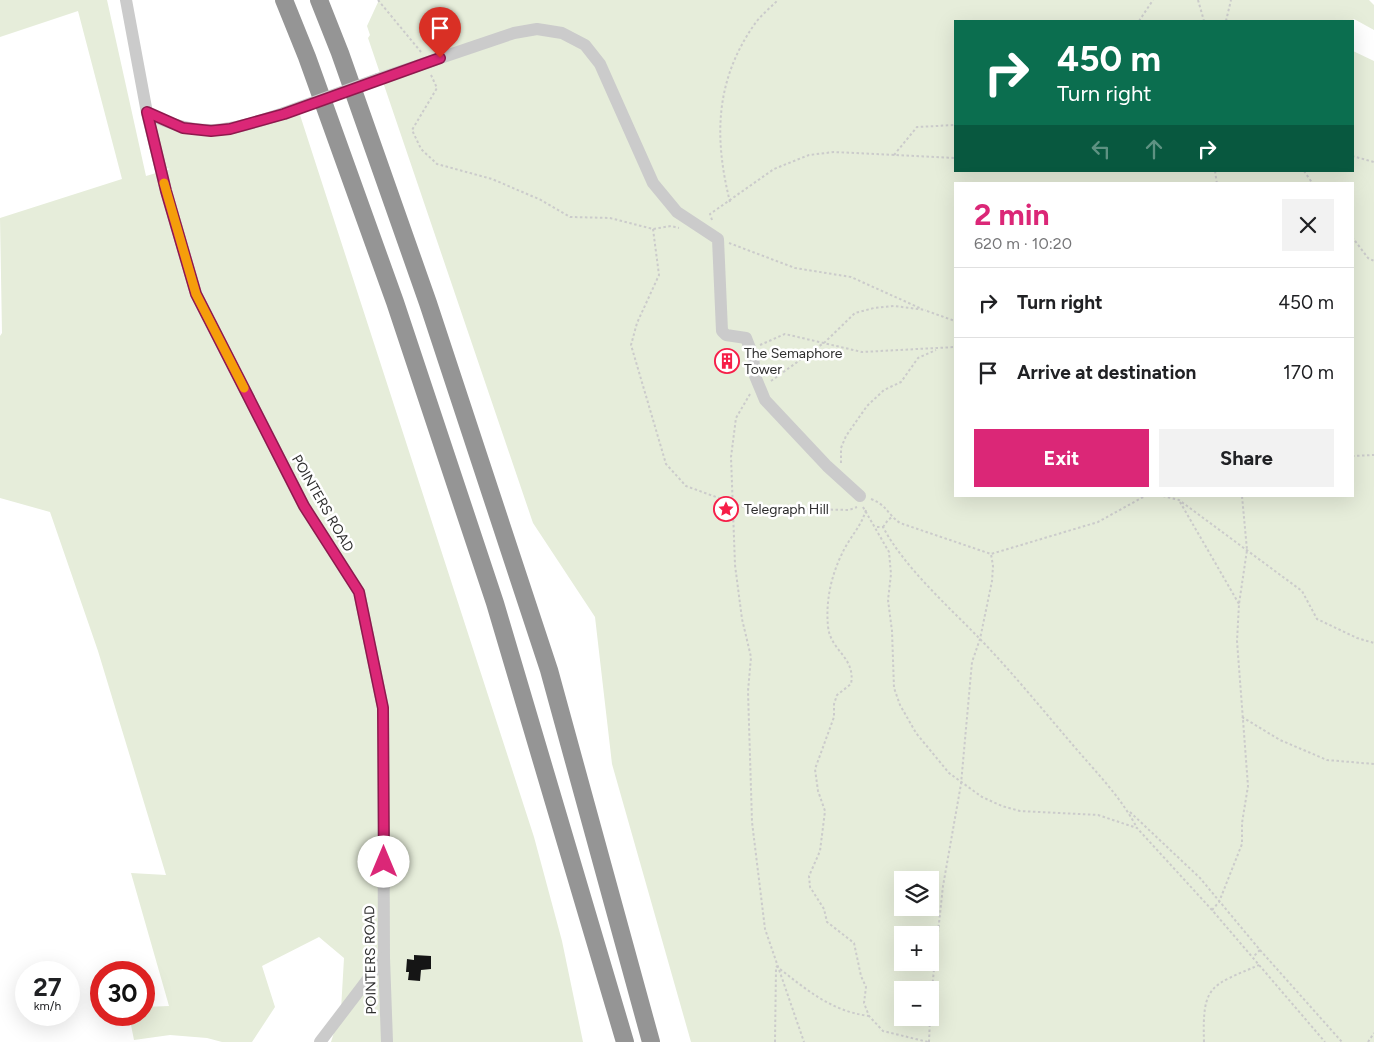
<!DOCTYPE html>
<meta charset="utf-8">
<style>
body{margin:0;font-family:Figtree,sans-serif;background:#f2f2f2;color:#202124;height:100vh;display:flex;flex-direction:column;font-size:19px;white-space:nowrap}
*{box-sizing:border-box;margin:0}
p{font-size:16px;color:#757577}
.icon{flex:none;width:28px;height:28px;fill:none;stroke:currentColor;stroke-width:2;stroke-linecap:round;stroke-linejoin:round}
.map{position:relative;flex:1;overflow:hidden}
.drawer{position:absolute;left:954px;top:182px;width:400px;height:315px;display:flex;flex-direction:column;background:#fff;border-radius:0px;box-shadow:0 5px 20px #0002}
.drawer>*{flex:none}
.banner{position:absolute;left:954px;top:20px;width:400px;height:152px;border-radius:0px;box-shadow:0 5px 20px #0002;background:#0b6e4f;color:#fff;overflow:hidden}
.controls{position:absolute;left:894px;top:871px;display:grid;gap:10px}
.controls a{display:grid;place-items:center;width:45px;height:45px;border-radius:0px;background:#fff;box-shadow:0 5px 20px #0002;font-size:25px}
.speed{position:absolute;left:15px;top:961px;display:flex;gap:10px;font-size:25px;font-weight:700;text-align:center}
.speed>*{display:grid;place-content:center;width:65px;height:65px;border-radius:50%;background:#fff;box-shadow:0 5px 20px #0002;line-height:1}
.speed small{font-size:12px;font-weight:400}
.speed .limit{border:8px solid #d22;background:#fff;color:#111}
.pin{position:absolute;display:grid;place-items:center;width:42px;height:42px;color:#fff;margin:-51px -21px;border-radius:50% 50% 50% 0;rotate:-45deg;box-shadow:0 0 5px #0007}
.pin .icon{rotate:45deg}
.me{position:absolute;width:55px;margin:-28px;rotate:0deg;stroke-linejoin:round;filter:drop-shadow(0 0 4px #0008)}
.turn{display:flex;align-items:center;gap:18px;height:105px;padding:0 20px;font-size:22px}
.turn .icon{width:65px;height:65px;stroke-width:2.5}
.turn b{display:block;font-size:35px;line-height:42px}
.lanes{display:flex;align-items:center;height:48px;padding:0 20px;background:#0003;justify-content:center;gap:25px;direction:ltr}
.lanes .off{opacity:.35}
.round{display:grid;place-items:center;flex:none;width:52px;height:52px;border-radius:0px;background:#f2f2f2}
.overview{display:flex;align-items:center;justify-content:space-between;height:85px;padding:0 20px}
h1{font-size:30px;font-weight:700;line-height:38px;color:#db2777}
.primary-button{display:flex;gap:10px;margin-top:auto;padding:10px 20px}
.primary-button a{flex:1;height:58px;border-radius:0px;background:#db2777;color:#fff;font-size:20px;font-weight:700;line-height:58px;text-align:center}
.primary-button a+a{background:#f2f2f2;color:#202124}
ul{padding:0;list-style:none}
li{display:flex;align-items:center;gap:15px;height:70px;padding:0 20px;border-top:1px solid #e0e0e0}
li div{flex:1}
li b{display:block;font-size:19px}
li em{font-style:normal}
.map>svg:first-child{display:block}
.green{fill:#e6edda;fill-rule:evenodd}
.building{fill:#151515}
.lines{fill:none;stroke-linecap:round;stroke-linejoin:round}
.path{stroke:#cbcbcb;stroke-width:2;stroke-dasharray:2.5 2.5;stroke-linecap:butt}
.minor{stroke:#cbcbcb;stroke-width:12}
.highway{stroke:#959595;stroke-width:18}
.minor-bridge{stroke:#cbcbcb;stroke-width:12}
.route-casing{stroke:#8e194d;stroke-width:12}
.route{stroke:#db2777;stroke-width:9}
.slow{stroke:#f59e0b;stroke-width:9}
.labels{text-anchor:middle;stroke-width:5;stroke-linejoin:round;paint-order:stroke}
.poi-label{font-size:14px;fill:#2e2e2e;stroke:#fff;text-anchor:start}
.street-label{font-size:14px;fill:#2e2e2e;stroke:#fff}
</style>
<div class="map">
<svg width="1374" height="1042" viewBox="0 0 1374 1042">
<rect width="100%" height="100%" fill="#fff"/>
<!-- green -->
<g class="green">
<polygon points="0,0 107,0 146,176 170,169 166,168 153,119 200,136 300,115 534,837 562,941 583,1042 331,1042 341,1010 344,958 319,937 262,966 275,1007 252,1042 222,1042 207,1038 170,1035 134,1040 129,1015 144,1015 144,1007 169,1006 131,873 166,875 98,651 50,512 0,498 0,336 2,333 0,218 122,179 78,11 0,37"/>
<path d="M379,0H1369L1374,5V30L1354,19L1352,21H955V171H1352L1353,51L1374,61V1042H691L612,764L595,617L533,523L368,38L370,35L367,26ZM955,184H1352V496H955ZM902,880H930V908H902ZM902,935H930V962H902ZM902,990H930V1018H902Z"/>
</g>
<!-- building -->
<g class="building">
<polygon points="730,349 732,364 728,371 721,366 721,361"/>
<polygon points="414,955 431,956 431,969 421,970 420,981 408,980 409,972 406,972 407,959 414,960"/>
</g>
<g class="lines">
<!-- path -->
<g class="path">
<polyline points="378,0 421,52"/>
<polyline points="1198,0 1204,21"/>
<polyline points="1139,21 1153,0"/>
<polyline points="1226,21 1231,0"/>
<polyline points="431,75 437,88 412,130 421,149 437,164 492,179 541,200 570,217 610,218 653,229 671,226 679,228"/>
<polyline points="894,155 917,127 955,125"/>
<polyline points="1352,156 1374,162"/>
<polyline points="1215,171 1217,184"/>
<polyline points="1304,171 1313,184"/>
<path d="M730,202C714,138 715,81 754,25C760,16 770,8 778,0"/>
<polyline points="712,220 710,214 774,169 809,155 834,152 955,158"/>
<polyline points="653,229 659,275 637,323 631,345 666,464 686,486 757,512 802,509 849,510 857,507"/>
<polyline points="1352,237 1368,258 1374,261"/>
<polyline points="729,243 795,268 851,277 922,309"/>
<polyline points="927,311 955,321"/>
<polyline points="760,345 785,334 862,352 955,347"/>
<polyline points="771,381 825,342 855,313 874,308 894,306 926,310"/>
<polyline points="750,394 736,418 731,457 735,565 742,619 751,657 748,691 752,822 765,929 804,1042"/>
<polyline points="1352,456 1374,455"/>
<polyline points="841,463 841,448 846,436 867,406 884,390 901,382 918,358 936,350"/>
<polyline points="1163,496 1179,500 1302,591 1317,619 1357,638 1374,643"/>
<path d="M871,499C887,505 887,514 900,523L991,554L1098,522L1145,496"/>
<polyline points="1180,502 1239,604"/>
<polyline points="863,507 889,552 891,574 888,600 892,631 894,688 900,705 916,733 949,773 982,797 1002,806 1020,811 1098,815 1137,828 1212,910 1325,1042"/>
<path d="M866,510C862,523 856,530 849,541C834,565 825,596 828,626C830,651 856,657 851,684L837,695L834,704V717L815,769L818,791L825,811L820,851L809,876L810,887L824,909L827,922L854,943L861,976L866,987L864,1003L869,1016L883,1031L928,1042"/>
<path d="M877,527H883C904,567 948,606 980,639C1012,672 1042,709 1072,744C1095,771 1121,797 1137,828"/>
<polyline points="883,527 888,520 892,517"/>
<polyline points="1242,717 1280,740 1327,760 1374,764"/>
<polyline points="1130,812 1200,878 1260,950 1253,957"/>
<polyline points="1212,910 1219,902 1242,844 1242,823 1248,786 1237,641 1239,604 1247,550 1242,496"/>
<polyline points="1260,950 1342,1042"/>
<path d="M776,966C806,989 830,1011 869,1016"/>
<polyline points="930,1007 943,886 961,784 972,662 980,639 992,581 993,566 991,554"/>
<polyline points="775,1042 776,968"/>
<polyline points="929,1042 930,1018"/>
<path d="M1204,1042C1202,984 1211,986 1259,965"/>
<polyline points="1368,1042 1374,1033"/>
</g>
<!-- minor -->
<g class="minor">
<polyline points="126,0 147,113 166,191 196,294 304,506 359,592 383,708 384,958 387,1042"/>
<polyline points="378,79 514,33 537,29 562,33 585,45 600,64 653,183 677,212 718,239 722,331 726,335 746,338 753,356 755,376 765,400 827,466 860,496"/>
<path d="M147,113C200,140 230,131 284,113"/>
<polyline points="320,1042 384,958"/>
</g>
<!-- highway -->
<g class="highway">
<polyline points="284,0 307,57 395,302 495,603 625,1042"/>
<polyline points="319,0 340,53 428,303 549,670 651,1042"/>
</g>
<!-- minor-bridge -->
<polyline class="minor-bridge" points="284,113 378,79"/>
</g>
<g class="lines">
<defs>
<polyline id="route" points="384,862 383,708 359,592 304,506 196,294 166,191 147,112 183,128 211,131 230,129 284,114 440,58"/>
</defs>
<!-- route casing -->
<use href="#route" class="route-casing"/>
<!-- route -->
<use href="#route" class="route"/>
<!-- slow -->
<polyline class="slow" points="164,183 196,294 244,388"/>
</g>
<!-- icons -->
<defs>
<symbol id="building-ring" viewBox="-11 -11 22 22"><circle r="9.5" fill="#fff" stroke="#f61e48" stroke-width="1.5"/><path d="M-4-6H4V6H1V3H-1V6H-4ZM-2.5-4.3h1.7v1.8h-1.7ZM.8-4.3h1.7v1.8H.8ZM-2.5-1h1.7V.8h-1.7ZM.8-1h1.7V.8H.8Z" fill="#f61e48"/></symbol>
<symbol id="sight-ring" viewBox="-11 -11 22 22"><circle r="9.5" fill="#fff" stroke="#f61e48" stroke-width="1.5"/><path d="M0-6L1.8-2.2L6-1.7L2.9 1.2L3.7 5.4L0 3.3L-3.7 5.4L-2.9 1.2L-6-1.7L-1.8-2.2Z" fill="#f61e48"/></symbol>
</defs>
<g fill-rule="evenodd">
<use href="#building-ring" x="713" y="347" width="28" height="28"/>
<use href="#sight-ring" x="712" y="495" width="28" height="28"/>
</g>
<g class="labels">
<!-- poi labels -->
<g class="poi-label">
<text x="744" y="358">The Semaphore<tspan x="744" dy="16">Tower</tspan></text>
<text x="744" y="514">Telegraph Hill</text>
</g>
<!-- street labels -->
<g class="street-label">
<text transform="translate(323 503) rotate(60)" y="5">POINTERS ROAD</text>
<text transform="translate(370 960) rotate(-91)" y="5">POINTERS ROAD</text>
</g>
</g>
</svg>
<div class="controls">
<a><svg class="icon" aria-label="layers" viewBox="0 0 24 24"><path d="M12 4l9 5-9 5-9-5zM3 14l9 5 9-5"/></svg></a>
<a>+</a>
<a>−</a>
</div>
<div class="speed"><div>27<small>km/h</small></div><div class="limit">30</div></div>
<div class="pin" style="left:440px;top:58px;background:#d93025"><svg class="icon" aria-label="arrive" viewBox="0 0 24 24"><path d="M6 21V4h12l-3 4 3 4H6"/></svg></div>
<svg class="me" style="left:384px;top:862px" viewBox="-20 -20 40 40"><circle r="19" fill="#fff"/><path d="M0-13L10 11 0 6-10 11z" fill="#db2777"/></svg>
<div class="banner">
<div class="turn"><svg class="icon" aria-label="right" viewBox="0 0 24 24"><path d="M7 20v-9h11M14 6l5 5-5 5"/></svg><div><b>450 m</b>Turn right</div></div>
<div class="lanes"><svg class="icon off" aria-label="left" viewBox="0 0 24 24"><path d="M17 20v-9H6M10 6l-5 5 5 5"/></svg><svg class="icon off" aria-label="ahead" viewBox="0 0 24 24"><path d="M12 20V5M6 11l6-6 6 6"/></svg><svg class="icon" aria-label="right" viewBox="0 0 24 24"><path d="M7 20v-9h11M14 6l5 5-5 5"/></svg></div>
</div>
<section class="drawer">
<div class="overview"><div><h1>2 min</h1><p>620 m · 10:20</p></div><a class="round"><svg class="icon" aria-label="close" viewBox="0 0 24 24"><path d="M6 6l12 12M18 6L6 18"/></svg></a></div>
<ul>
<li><svg class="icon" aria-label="right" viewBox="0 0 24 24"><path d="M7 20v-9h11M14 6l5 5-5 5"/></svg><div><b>Turn right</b></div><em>450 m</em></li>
<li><svg class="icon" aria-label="arrive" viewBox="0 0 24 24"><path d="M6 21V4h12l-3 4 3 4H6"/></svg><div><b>Arrive at destination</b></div><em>170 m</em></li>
</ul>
<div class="primary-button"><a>Exit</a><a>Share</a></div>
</section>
</div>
